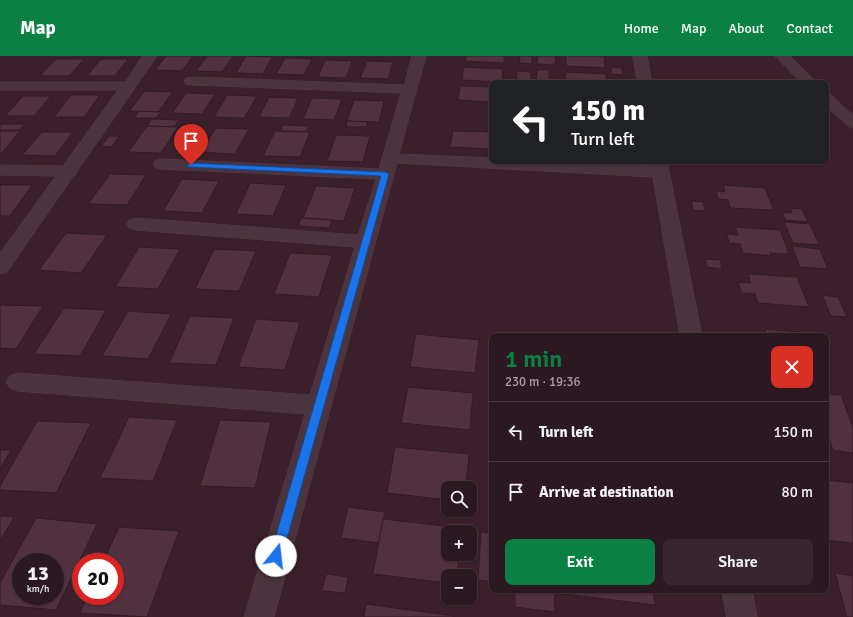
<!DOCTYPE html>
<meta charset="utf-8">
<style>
body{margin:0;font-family:Signika,sans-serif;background:#38252d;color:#f1f3f6;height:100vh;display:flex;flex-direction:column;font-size:15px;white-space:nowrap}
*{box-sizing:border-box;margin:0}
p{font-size:13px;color:#a6a0a5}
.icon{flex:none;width:22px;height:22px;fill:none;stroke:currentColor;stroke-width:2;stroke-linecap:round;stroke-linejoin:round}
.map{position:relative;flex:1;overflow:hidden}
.drawer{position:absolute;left:489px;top:277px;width:340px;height:260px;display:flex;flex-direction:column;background:#2c1820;border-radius:8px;box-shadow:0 1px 3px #0004,0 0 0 1px #48373e}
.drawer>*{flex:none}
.top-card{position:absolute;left:489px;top:24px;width:340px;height:84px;border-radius:8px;box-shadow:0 1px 3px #0004,0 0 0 1px #48373e;background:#202124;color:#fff;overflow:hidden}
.controls{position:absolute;left:441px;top:425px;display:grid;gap:8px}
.controls a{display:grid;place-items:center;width:36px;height:36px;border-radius:8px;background:#2c1820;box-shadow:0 1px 3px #0004,0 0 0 1px #48373e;font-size:20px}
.speed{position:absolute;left:12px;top:497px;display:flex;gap:8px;font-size:20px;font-weight:700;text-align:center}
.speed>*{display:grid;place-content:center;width:52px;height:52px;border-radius:50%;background:#2c1820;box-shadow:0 1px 3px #0004,0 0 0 1px #48373e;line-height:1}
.speed small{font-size:10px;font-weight:400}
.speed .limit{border:6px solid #d22;background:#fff;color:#111}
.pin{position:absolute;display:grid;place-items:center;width:34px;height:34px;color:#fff;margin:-41px -17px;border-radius:50% 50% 50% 0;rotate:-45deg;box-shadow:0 0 4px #0007}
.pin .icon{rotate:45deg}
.me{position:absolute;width:44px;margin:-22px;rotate:16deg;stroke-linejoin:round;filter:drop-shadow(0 0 3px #0008)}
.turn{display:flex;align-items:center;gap:14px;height:84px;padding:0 16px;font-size:18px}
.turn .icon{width:52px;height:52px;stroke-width:2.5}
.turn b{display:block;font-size:28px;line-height:34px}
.round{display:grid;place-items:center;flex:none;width:42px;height:42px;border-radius:8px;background:#38252d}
.summary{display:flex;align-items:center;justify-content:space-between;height:68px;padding:0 16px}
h1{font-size:24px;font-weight:600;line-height:30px;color:#0b8043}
.cta{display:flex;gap:8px;margin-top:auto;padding:8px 16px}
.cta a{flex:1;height:46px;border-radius:8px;background:#0b8043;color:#fff;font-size:16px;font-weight:600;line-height:46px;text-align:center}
.cta a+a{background:#38252d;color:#f1f3f6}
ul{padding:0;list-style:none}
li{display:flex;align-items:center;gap:12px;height:60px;padding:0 16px;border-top:1px solid #48373e}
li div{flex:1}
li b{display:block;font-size:15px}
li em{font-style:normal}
header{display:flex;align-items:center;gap:24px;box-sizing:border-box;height:56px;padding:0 20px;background:#0b8043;color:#fff}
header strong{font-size:19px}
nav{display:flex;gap:22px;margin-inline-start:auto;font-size:14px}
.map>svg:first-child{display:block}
.building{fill:#52313f;stroke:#321b24;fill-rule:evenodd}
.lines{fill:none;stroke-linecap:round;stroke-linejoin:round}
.minor-casing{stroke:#543d46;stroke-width:1}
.minor{fill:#4b343d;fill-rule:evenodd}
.route{fill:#1a73e8;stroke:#114b97}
</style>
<header>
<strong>Map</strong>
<nav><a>Home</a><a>Map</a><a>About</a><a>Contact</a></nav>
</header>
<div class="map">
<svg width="853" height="561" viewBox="0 0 853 561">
<rect width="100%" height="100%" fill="#3b202b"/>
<!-- building -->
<g class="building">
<polygon points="166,0 193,0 182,15 155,14"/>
<polygon points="207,0 233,0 222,16 196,15"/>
<polygon points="246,0 272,1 263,18 236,17"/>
<polygon points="466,0 504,0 504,7 465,5"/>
<polygon points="520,0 532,0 532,8 519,7"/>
<polygon points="538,0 556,0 555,9 537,8"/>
<polygon points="566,0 604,0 605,12 566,10"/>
<polygon points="285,2 312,3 304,19 276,18"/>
<polygon points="56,3 84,3 69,20 40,20"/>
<polygon points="101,3 128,3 115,20 87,20"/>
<polygon points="325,4 352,5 346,22 318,21"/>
<polygon points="367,5 393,6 388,23 360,22"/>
<polygon points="464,11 503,13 502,26 462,24"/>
<polygon points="611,11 622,12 623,19 611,18"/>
<polygon points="537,14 549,14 549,26 536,26"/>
<polygon points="517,15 531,16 531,27 516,27"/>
<polygon points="566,16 606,18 606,27 565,27"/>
<polygon points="460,30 492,31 492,46 458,44"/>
<polygon points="145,35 173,36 158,56 129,55"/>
<polygon points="186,37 215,38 202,58 172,57"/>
<polygon points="71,39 100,39 84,61 54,61"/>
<polygon points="227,39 257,40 244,62 214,61"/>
<polygon points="23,40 51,40 34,60 5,60"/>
<polygon points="269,41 298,42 289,62 259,61"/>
<polygon points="312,42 342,43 334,64 303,63"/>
<polygon points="354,44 384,45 379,66 347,65"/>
<polygon points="139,55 158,56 161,56 156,62 134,62"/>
<polygon points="152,63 179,64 174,71 147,70"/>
<polygon points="347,65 368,66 366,71 346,71"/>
<polygon points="0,68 25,68 19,74 0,74"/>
<polygon points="283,69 309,70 306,76 280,75"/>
<polygon points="147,70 178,71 161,97 128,96"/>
<polygon points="216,72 249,73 235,98 200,96"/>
<polygon points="0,75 20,75 0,99"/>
<polygon points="275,75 310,76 300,101 263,100"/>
<polygon points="453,75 492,76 492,93 450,91"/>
<polygon points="42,76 73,76 55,100 22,99"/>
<polygon points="336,79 370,80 363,106 327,105"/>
<polygon points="109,80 119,80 112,91 101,90"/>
<polygon points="110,118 146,119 127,149 88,148"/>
<polygon points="182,123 219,125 202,157 163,155"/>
<polygon points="250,127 286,129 273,160 236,158"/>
<polygon points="0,129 32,129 10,160 0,160"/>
<polygon points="723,129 765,132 774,154 730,152 728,144 718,143 716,135 725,136"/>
<polygon points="316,130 355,132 344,165 303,162"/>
<polygon points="691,145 703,146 705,155 693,154"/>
<polygon points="790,152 802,153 808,166 785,164 782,156 792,157"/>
<polygon points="301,162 303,162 332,164 329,172 298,170"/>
<polygon points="784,166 810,168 819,189 793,187"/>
<polygon points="735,171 780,174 789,198 770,197 771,200 743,197 740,188 729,187 727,178 738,179"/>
<polygon points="66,177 107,179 81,217 39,214"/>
<polygon points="792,190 820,193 828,213 800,211"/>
<polygon points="139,191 180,193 158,233 115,231"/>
<polygon points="214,193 256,195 239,235 195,233"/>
<polygon points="290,197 332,199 319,241 274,238"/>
<polygon points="705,203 720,204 722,213 707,211"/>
<polygon points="748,218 797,221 809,251 758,247 755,238 742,237 738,226 751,227"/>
<polygon points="822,239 838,241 847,261 831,260"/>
<polygon points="0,249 43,250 16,293 0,292"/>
<polygon points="64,252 106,254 80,300 34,298"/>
<polygon points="128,255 171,258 148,303 102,300"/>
<polygon points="190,260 234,262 216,309 169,307"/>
<polygon points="256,263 300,266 285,314 238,311"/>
<polygon points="765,273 818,278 818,280 767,280"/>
<polygon points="416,278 479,284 475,317 410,311"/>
<polygon points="408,331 473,337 470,374 401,367"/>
<polygon points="826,338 841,339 853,372 853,397 833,394 829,382 826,382"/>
<polygon points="129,361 177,364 153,425 100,422"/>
<polygon points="220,364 271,366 255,432 200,430"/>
<polygon points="37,365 91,367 56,437 0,434 0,430"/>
<polygon points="395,391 469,398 466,432 448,432 448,444 387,437"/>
<polygon points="0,394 11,394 0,413"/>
<polygon points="826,424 853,427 853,487 826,484"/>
<polygon points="348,451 385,456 379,487 341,482"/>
<polygon points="0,460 14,461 0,485"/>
<path d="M36,462L97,468L56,554L0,549V527ZM21,506H55V540H21Z"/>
<polygon points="383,463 462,472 461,476 448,476 448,498 459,498 457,520 448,520 448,527 373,518"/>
<polygon points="119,471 179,475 147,561 80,557 88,540 115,540 115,506 103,506"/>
<polygon points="481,476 492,477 492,526 478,524"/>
<polygon points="835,517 853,520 853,561 847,561"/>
<polygon points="326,518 348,521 345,537 322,535"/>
<polygon points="515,534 554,534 555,556 515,551"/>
<polygon points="565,534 653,534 655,549 565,538"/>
<polygon points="366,548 454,560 454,561 364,561"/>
</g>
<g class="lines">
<defs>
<g id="minor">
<polygon points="143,0 157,0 78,114 76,119 74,119 7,216 0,218 0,197 56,120 0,119 0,109 63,110 118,34 0,34 0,26 125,26"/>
<polygon points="412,0 426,0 399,98 492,102 492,105 544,105 652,110 651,105 667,105 702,280 680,280 653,121 397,107 274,561 244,561 305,358 18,335 10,332 6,326 10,320 18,317 310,339 355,191 136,174 129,172 127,168 129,164 136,162 358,179 376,123 161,113 155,111 153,108 155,105 161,103 379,113 401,37 191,29 186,28 184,25 186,22 191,21 404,29"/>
<polygon points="633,0 647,0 652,27 638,27"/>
<polygon points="775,0 790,0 817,27 802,27"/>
<polygon points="826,38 831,39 853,59 853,72 848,70 826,50"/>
<polygon points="722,534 752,534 757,561 727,561"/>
</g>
</defs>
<!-- minor casing -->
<use href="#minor" class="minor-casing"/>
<!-- minor -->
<use href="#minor" class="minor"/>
</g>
<!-- route -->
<polygon class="route" points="191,107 385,116 389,118 282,500 280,504 276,506 272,504 270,500 381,120 188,111 187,109"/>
</svg>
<div class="controls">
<a><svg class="icon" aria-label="search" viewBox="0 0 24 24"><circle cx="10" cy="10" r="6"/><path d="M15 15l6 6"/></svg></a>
<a>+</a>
<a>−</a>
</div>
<div class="speed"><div>13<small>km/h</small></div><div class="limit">20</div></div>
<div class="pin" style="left:191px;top:109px;background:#d93025"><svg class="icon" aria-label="arrive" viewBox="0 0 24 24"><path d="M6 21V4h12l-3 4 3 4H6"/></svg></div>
<svg class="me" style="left:276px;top:500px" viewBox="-20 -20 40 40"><circle r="19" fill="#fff"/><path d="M0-13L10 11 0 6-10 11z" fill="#1a73e8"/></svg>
<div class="top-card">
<div class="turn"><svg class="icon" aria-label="left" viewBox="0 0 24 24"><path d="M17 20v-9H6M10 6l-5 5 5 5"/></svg><div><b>150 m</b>Turn left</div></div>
</div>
<section class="drawer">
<div class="summary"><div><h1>1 min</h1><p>230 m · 19:36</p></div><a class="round" style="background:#d93025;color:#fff"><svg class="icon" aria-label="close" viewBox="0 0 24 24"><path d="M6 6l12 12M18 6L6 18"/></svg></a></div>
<ul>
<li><svg class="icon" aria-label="left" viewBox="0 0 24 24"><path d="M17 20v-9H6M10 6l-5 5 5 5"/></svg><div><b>Turn left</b></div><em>150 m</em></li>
<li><svg class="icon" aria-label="arrive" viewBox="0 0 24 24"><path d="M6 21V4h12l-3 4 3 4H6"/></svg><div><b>Arrive at destination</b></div><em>80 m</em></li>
</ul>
<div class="cta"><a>Exit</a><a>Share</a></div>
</section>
</div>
